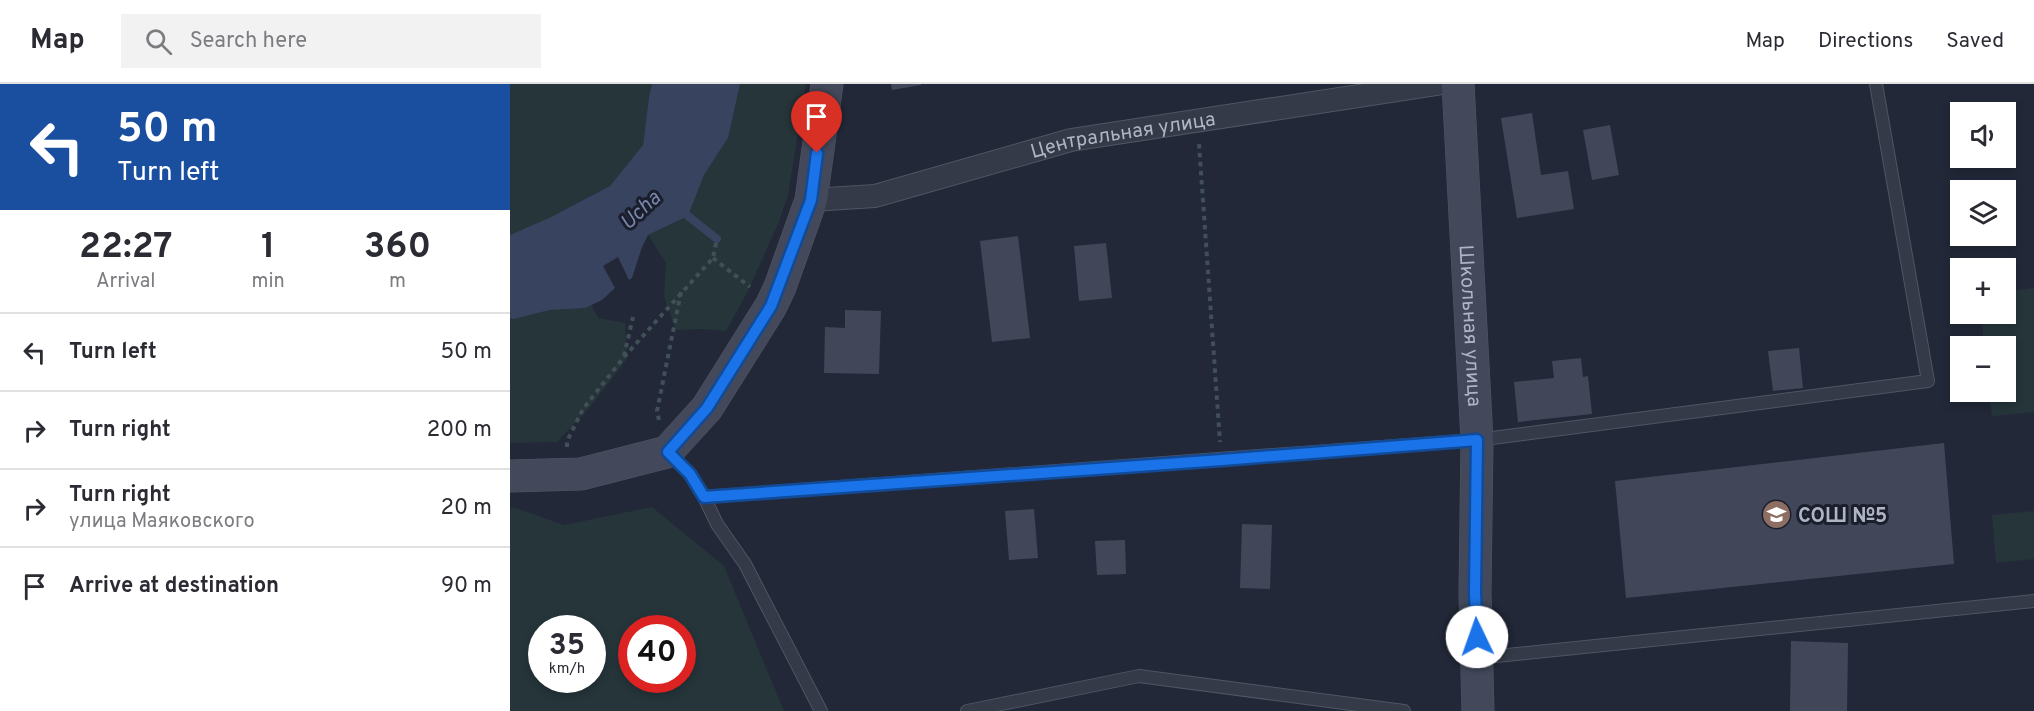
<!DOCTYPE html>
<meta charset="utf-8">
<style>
body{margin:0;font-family:Overpass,sans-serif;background:#f2f2f3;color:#2b2b33;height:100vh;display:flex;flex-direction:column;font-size:22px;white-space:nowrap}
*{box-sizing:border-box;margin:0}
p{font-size:20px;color:#7c7c81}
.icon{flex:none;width:33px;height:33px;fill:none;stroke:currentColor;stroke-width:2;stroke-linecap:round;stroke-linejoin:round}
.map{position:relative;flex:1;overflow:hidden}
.panel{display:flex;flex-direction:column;background:#fff;width:510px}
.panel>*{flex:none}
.hud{background:#1a4fa0;color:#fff;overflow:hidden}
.buttons{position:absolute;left:1440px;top:18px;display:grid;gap:12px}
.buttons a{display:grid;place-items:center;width:66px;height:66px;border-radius:0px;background:#fff;box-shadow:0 3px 9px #0003;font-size:30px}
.speed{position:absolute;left:18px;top:531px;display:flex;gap:12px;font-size:30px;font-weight:700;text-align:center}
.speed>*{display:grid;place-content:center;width:78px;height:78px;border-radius:50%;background:#fff;box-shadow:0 3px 9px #0003;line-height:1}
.speed small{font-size:15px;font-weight:400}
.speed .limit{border:9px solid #d22;background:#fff;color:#111}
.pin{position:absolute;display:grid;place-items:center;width:51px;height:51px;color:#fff;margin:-62px -26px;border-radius:50% 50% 50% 0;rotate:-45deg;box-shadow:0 0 6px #0007}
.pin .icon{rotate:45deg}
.me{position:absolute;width:66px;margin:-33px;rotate:357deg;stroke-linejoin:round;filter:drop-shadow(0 0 4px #0008)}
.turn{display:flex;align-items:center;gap:21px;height:126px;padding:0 18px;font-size:27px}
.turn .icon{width:78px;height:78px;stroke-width:2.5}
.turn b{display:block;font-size:42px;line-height:51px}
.eta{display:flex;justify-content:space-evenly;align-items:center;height:102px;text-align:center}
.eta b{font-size:36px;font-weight:700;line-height:42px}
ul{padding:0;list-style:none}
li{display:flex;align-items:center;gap:18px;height:78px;padding:0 18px;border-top:2px solid #e1e1e2}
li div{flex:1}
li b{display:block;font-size:22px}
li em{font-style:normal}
header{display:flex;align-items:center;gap:36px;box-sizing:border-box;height:84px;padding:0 30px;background:#fff;border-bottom:2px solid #e1e1e2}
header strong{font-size:28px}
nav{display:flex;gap:33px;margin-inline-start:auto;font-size:21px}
.search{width:420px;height:54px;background:#f2f2f3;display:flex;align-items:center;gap:15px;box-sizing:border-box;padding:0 21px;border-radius:0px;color:#7c7c81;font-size:22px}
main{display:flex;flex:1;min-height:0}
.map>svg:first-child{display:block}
.green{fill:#25353a;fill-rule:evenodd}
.water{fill:#384360}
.pier{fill:#222838}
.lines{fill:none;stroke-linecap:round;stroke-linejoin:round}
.stream{stroke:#384360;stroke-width:8}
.building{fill:#414759}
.lane-casing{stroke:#505563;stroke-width:14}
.street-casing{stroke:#505563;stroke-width:24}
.secondary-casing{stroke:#505563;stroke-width:33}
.path{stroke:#415056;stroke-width:4;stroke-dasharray:4.5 4.5;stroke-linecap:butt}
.lane{stroke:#353a48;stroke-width:12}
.street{stroke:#353a48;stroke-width:22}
.secondary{stroke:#43495b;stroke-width:32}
.route-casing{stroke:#114b97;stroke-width:15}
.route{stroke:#1a73e8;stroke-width:10}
.labels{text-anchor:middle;stroke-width:6;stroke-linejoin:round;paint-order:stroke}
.street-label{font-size:20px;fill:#b0b5c4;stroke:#1b1f2d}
.poi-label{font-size:20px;font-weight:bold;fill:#b0b5c4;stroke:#1b1f2d;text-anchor:start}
.water-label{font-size:21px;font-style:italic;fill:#7987ab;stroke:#1b1f2d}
</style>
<header>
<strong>Map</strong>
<div class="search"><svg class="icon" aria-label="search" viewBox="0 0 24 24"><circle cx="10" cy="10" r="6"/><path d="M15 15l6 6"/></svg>Search here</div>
<nav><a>Map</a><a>Directions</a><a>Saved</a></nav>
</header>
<main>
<section class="panel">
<div class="hud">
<div class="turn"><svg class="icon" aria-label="left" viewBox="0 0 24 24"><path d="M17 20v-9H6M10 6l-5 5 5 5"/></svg><div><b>50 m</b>Turn left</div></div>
</div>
<div class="eta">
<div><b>22:27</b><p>Arrival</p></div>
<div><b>1</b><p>min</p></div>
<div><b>360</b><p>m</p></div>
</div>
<ul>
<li><svg class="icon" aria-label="left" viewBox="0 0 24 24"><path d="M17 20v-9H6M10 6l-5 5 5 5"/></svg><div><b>Turn left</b></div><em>50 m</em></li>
<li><svg class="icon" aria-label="right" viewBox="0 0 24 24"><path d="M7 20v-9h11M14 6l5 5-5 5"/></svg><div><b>Turn right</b></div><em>200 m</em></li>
<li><svg class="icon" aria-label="right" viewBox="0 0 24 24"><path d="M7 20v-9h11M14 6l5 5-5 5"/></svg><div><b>Turn right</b><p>улица Маяковского</p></div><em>20 m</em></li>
<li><svg class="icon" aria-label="arrive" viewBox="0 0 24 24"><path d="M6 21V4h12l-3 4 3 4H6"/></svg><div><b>Arrive at destination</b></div><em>90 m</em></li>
</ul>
</section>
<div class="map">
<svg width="1524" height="627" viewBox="0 0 1524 627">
<rect width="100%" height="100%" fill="#222838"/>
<!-- green -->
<g class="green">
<polygon points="0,0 142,0 139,13 133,61 100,102 39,134 88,234 115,239 117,275 80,323 47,358 0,359"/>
<polygon points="230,0 296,0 278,111 268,140 237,209 216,247 192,245 166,246 154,213 156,179 138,151 178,132 194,91 218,54"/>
<polygon points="1524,204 1524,328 1482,332 1479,308 1496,308 1496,262 1474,262 1471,230 1496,230 1496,207"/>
<path d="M142,423L214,482L274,627H0V424H6L54,441ZM82,544V596H32V544ZM172,544V596H122V544Z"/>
<polygon points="1524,427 1524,475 1486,479 1482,431"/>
</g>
<!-- water -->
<polygon class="water" points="142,0 230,0 218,54 194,91 178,132 138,151 132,163 122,194 105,204 92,216 75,224 39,226 4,235 0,234 0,151 39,134 100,102 133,61 139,13"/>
<!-- pier -->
<polygon class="pier" points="108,173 119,196 105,204 93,182"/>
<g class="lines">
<!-- stream -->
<polyline class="stream" points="178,132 207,155"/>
</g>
<!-- building -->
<g class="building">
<polygon points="381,0 411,0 411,1 382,6"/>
<polygon points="1022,29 1031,91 1058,87 1064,125 1007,134 991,34"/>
<polygon points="1100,41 1109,91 1082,96 1073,46"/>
<polygon points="508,152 520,254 482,258 470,157"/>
<polygon points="596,159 602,214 569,217 564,162"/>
<polygon points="335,226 371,227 369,290 314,289 315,243 335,244"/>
<polygon points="1289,264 1293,304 1263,307 1258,267"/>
<polygon points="1071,274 1073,293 1078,292 1082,330 1008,338 1004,298 1044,294 1042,277"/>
<polygon points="1434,359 1444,480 1116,514 1105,397"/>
<polygon points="524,425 528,474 499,476 495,427"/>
<polygon points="732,440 762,441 760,505 730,504"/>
<polygon points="615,456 616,490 587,491 585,457"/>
<polygon points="1281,557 1338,559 1337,627 1280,627"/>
</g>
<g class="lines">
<defs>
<g id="lane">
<polyline points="157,368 180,390 194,413 967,356 1418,297 1366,0"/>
<polyline points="194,413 207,440 235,480 311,627"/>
<polyline points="968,574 1524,517"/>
<polyline points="457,627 629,592 894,627"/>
</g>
<g id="street">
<path id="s1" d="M301,116L365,112L561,56L927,0"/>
</g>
<g id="secondary">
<path id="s2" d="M948,0L967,356L965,509L968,627"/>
<polyline points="0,392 71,390 157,368 197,324 261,222 270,203 301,116 317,0"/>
</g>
</defs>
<!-- lane casing -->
<use href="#lane" class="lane-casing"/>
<!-- street casing -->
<use href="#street" class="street-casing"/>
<!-- secondary casing -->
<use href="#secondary" class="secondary-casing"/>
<!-- path -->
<g class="path">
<polyline points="689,60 710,358"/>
<polyline points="203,174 240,203"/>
<polyline points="114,272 123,233"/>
<polyline points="149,336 147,327 171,208"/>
<polyline points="57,363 57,357 73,325 114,273 203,174 207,155"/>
</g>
<!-- lane -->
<use href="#lane" class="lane"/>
<!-- street -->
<use href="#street" class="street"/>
<!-- secondary -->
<use href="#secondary" class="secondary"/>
</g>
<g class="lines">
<defs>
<polyline id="route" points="307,69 301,116 261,222 197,324 158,368 180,390 194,413 712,376 967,356 965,509 967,553"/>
</defs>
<!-- route casing -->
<use href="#route" class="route-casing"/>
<!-- route -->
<use href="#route" class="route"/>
</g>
<!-- icons -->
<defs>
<symbol id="school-disc" viewBox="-11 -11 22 22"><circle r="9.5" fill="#8d6e63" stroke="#1b1f2d"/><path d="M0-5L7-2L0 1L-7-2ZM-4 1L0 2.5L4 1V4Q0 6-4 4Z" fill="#fff"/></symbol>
</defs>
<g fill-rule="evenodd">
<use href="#school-disc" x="1250" y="414" width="33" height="33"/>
</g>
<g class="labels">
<!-- street labels -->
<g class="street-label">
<text dy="7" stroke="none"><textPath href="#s1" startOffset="320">Центральная улица</textPath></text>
<text dy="7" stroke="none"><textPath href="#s2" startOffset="242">Школьная улица</textPath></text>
</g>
<!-- poi labels -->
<g class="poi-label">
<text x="1288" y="438">СОШ №5</text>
</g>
<!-- water labels -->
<g class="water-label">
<text transform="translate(130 126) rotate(-43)" y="7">Ucha</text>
</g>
</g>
</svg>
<div class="buttons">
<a><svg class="icon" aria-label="sound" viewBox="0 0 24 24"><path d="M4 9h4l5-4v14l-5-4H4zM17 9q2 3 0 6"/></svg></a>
<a><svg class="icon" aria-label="layers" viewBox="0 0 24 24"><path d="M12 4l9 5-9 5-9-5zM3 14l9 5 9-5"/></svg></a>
<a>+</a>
<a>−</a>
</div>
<div class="speed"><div>35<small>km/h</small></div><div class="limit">40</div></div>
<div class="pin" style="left:307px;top:69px;background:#d93025"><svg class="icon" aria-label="arrive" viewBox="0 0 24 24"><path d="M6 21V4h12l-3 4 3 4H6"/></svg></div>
<svg class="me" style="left:967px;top:553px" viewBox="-20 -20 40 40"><circle r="19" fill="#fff"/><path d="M0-13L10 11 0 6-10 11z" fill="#1a73e8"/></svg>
</div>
</main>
